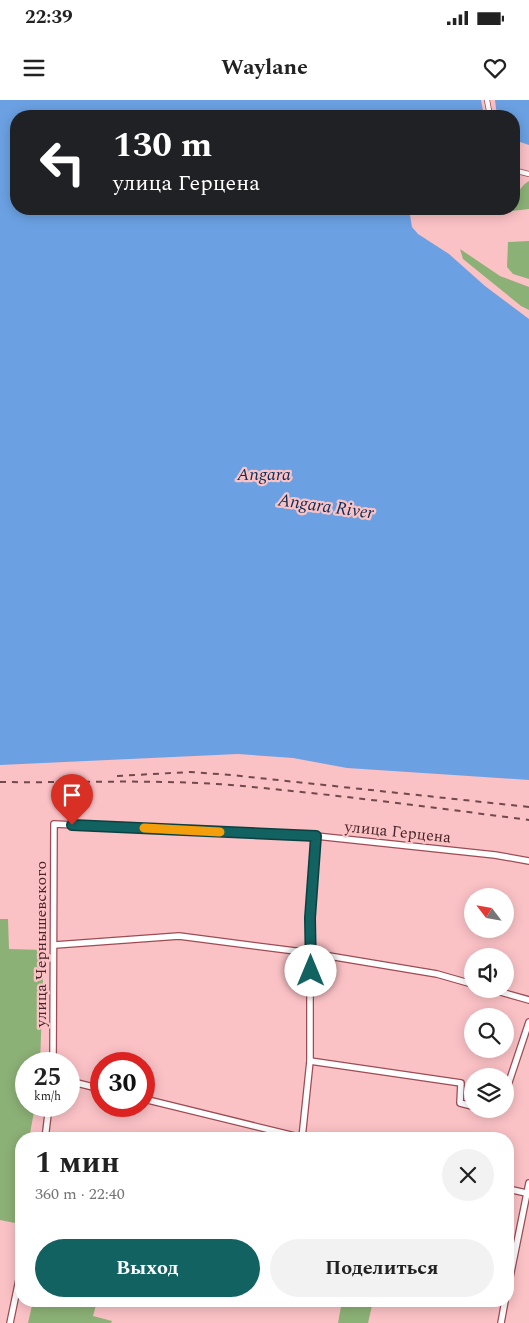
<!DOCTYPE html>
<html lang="ru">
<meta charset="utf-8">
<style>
body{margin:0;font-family:Spectral,serif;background:#f2f2f2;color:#222;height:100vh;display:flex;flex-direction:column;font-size:19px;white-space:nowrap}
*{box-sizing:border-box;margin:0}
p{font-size:16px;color:#767676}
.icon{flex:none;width:28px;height:28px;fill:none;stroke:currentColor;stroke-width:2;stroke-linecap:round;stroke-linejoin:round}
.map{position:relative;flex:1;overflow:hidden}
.drawer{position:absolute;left:15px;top:1032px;width:499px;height:175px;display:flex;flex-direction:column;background:#fff;border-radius:20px;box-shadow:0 2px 12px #0003}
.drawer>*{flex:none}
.guide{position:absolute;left:10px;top:10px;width:510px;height:105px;border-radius:20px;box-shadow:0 2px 12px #0003;background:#202124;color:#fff;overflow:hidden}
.needle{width:32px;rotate:301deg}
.controls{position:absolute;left:464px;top:788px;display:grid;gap:10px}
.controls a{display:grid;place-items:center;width:50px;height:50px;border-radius:50%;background:#fff;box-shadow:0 2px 12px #0003;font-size:25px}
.speed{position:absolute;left:15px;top:952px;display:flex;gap:10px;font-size:25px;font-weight:700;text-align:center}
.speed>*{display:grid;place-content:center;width:65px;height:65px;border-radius:50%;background:#fff;box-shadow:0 2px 12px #0003;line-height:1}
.speed small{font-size:12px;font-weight:400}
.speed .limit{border:8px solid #d22;background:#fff;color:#111}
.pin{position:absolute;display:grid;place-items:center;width:42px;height:42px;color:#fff;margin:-51px -21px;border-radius:50% 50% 50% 0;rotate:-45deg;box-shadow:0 0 5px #0007}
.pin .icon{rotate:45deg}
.me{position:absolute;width:55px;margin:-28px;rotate:0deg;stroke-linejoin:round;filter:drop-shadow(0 0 4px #0008)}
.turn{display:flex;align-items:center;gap:18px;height:105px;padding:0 20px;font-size:22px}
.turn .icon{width:65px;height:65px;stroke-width:2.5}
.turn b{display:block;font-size:35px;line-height:42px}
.round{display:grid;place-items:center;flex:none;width:52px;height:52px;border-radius:26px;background:#f2f2f2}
.head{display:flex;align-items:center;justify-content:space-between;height:85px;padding:0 20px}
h1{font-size:30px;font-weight:700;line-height:38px}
.primary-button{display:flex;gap:10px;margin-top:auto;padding:10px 20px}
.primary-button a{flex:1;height:58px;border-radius:30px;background:#126262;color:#fff;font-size:20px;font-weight:700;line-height:58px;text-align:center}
.primary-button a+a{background:#f2f2f2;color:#222}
.status{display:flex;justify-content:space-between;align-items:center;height:35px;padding:0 25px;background:#fff;direction:ltr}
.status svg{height:14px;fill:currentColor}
header{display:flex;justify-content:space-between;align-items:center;height:65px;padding:0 20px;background:#fff;font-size:22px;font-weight:700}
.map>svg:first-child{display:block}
.green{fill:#8cb176}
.water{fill:#6ba1e3}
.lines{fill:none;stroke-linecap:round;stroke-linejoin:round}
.pedestrian-casing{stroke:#9d4c55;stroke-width:6}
.minor-casing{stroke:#9d4c55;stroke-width:8}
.pedestrian{stroke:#fff;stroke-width:4.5}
.minor{stroke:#fff;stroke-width:5.5}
.rail{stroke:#71494c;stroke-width:2;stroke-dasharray:6 6;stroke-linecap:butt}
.route-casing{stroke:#0c4040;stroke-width:12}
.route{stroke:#126262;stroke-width:9}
.slow{stroke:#f59e0b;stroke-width:9}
.labels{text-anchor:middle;stroke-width:4.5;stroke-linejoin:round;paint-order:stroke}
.street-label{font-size:16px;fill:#472427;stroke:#fbc2c6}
.water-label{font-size:18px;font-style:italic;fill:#092f59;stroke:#fbc2c6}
</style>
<div class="status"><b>22:39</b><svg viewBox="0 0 49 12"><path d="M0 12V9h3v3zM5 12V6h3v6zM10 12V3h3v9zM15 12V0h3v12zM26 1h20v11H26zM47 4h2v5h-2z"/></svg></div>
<header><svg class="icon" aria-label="menu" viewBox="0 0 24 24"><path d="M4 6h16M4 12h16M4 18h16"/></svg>Waylane<svg class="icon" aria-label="heart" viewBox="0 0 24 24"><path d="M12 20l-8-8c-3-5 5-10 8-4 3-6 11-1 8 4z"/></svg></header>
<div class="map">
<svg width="529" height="1223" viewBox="0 0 529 1223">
<rect width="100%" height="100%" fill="#fbc2c6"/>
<!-- green -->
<g class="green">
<path d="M529,81V109L512,111C517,99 516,89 529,81Z"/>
<polygon points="529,141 529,179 513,174 507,167 508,142"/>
<polygon points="460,149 500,176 529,187 529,210 521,206 463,159"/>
<polygon points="0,819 8,819 9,849 44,850 40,964 26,964 26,1006 35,1006 29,1039 21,1039 21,1087 15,1123 0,1120"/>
<polygon points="33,1201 97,1201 93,1216 112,1221 111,1223 28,1223"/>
<polygon points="342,1201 373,1201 368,1223 338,1223"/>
</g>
<!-- water -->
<g class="water">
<polygon points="0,0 481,0 484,16 16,16 16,109 409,109 412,127 418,134 449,154 485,186 529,219 529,680 347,668 293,658 238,654 0,665"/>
<polygon points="495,0 529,0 529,45 514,40 514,16 497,16"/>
</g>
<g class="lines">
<defs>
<g id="pedestrian">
<polyline points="487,0 490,16"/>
<polyline points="514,68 517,71 529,74"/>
</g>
<g id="minor">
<polyline points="55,845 179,836 311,853 437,874 472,884"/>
<polyline points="490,889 529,900"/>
<polyline points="310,961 461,983 460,1003 472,1006"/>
<polyline points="53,964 54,724 316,736 495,755 529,761"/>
<polyline points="69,981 101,989"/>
<polyline points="505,994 529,922"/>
<polyline points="144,999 307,1039"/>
<polyline points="483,1009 494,1011 496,1009"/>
<polyline points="302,1038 310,961 310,818 316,736"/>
<polyline points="45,1039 49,1006"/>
<polyline points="508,1089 526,1093"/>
<polyline points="508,1187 529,1083"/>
<polyline points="10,1223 21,1170"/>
<polyline points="501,1223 505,1201"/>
</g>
</defs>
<!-- pedestrian casing -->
<use href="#pedestrian" class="pedestrian-casing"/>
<!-- minor casing -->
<use href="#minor" class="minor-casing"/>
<!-- pedestrian -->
<use href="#pedestrian" class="pedestrian"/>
<!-- minor -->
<use href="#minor" class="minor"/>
<!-- rail -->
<g class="rail">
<polyline points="117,676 190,672 231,675 529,707"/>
<path d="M0,682C77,683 155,679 231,685C331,694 430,707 529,720"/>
</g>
</g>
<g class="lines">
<defs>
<polyline id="route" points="72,725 316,736 310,818 311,871"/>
</defs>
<!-- route casing -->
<use href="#route" class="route-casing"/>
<!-- route -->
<use href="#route" class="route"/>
<!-- slow -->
<polyline class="slow" points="144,728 220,732"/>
</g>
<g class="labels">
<!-- street labels -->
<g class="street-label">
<text transform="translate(398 731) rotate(6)" y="6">улица Герцена</text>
<text transform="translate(40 844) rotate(-90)" y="6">улица Чернышевского</text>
</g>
<!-- water labels -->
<g class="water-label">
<text x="264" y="380">Angara</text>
<text transform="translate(326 406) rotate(8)" y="6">Angara River</text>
</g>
</g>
</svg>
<div class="controls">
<a><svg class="needle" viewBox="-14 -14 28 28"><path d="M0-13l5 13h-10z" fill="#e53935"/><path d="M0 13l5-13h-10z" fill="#767676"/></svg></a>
<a><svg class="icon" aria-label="sound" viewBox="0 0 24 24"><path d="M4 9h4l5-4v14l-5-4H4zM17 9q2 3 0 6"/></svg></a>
<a><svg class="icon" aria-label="search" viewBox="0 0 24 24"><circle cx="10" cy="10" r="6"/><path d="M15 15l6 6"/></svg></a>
<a><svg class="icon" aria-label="layers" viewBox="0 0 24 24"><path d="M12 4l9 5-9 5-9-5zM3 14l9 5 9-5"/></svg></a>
</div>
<div class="speed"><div>25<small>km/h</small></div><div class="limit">30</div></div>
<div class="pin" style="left:72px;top:725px;background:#d93025"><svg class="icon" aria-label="arrive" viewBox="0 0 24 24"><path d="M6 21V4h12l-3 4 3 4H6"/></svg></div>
<svg class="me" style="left:311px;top:871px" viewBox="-20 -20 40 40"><circle r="19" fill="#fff"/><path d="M0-13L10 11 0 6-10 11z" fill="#126262"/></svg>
<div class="guide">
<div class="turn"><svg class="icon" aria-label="left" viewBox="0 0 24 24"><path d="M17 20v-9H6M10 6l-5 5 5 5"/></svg><div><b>130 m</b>улица Герцена</div></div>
</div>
<section class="drawer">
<div class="head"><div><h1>1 мин</h1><p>360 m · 22:40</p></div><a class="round"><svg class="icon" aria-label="close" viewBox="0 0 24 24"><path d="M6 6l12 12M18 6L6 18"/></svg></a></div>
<div class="primary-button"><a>Выход</a><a>Поделиться</a></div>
</section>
</div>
